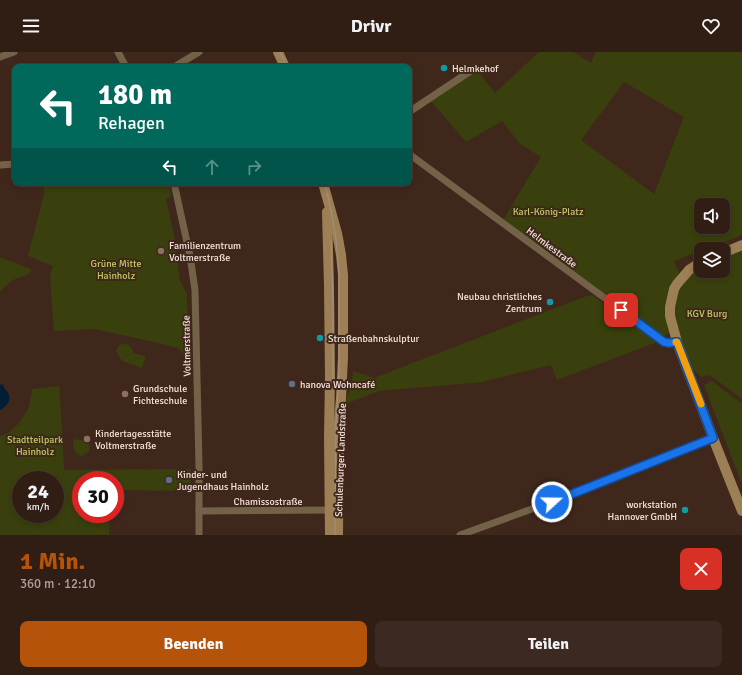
<!DOCTYPE html>
<html lang="de">
<meta charset="utf-8">
<style>
body{margin:0;font-family:Signika,sans-serif;background:#3c2a22;color:#f1f3f6;height:100vh;display:flex;flex-direction:column;font-size:15px;white-space:nowrap}
*{box-sizing:border-box;margin:0}
p{font-size:13px;color:#a8a2a0}
.icon{flex:none;width:22px;height:22px;fill:none;stroke:currentColor;stroke-width:2;stroke-linecap:round;stroke-linejoin:round}
.map{position:relative;height:483px;overflow:hidden}
.drawer{display:flex;flex-direction:column;background:#301d14;flex:1}
.drawer>*{flex:none}
.hud{position:absolute;left:12px;top:12px;width:400px;height:122px;border-radius:8px;box-shadow:0 2px 6px #0003,0 0 0 1px #4b3b34;background:#00695c;color:#fff;overflow:hidden}
.buttons{position:absolute;left:694px;top:146px;display:grid;gap:8px}
.buttons a{display:grid;place-items:center;width:36px;height:36px;border-radius:8px;background:#301d14;box-shadow:0 2px 6px #0003,0 0 0 1px #4b3b34;font-size:20px}
.speed{position:absolute;left:12px;top:419px;display:flex;gap:8px;font-size:20px;font-weight:700;text-align:center}
.speed>*{display:grid;place-content:center;width:52px;height:52px;border-radius:50%;background:#301d14;box-shadow:0 2px 6px #0003,0 0 0 1px #4b3b34;line-height:1}
.speed small{font-size:10px;font-weight:400}
.speed .limit{border:6px solid #d22;background:#fff;color:#111}
.pin{position:absolute;display:grid;place-items:center;width:34px;height:34px;color:#fff;margin:-17px;border-radius:8px;box-shadow:0 2px 6px #0006}
.me{position:absolute;width:44px;margin:-22px;rotate:69deg;stroke-linejoin:round;filter:drop-shadow(0 0 3px #0008)}
.turn{display:flex;align-items:center;gap:14px;height:84px;padding:0 20px;font-size:18px}
.turn .icon{width:52px;height:52px;stroke-width:2.5}
.turn b{display:block;font-size:28px;line-height:34px}
.lanes{display:flex;align-items:center;height:38px;padding:0 20px;background:#0003;justify-content:center;gap:20px;direction:ltr}
.lanes .off{opacity:.35}
.round{display:grid;place-items:center;flex:none;width:42px;height:42px;border-radius:8px;background:#3c2a22}
.headline{display:flex;align-items:center;justify-content:space-between;height:68px;padding:0 20px}
h1{font-size:24px;font-weight:700;line-height:30px;color:#b45309}
.button{display:flex;gap:8px;margin-top:auto;padding:8px 20px}
.button a{flex:1;height:46px;border-radius:8px;background:#b45309;color:#fff;font-size:16px;font-weight:700;line-height:46px;text-align:center}
.button a+a{background:#3c2a22;color:#f1f3f6}
header{display:flex;justify-content:space-between;align-items:center;height:52px;padding:0 20px;background:#301d14;font-size:18px;font-weight:700}
.map>svg:first-child{display:block}
.green{fill:#39400d;fill-rule:evenodd}
.water{fill:#001e36}
.lines{fill:none;stroke-linecap:round;stroke-linejoin:round}
.street{stroke:#746248;stroke-width:7}
.secondary{stroke:#9c7f54;stroke-width:10}
.tram{stroke:#a59087;stroke-width:1}
.route-casing{stroke:#114b97;stroke-width:10}
.route{stroke:#1a73e8;stroke-width:7}
.slow{stroke:#f59e0b;stroke-width:7}
.culture-dot{fill:#0f9aa8;stroke:#40271b;stroke-width:1.5}
.education-dot{fill:#8d6e63;stroke:#40271b;stroke-width:1.5}
.service-dot{fill:#5c6f8a;stroke:#40271b;stroke-width:1.5}
.labels{text-anchor:middle;stroke-width:4;stroke-linejoin:round;paint-order:stroke}
.poi-label{font-size:10px;fill:#f3e2db;stroke:#40271b;text-anchor:start}
.park-label{font-size:10px;fill:#bbcc64;stroke:#40271b}
.street-label{font-size:10px;fill:#f3e2db;stroke:#40271b}
</style>
<header><svg class="icon" aria-label="menu" viewBox="0 0 24 24"><path d="M4 6h16M4 12h16M4 18h16"/></svg>Drivr<svg class="icon" aria-label="heart" viewBox="0 0 24 24"><path d="M12 20l-8-8c-3-5 5-10 8-4 3-6 11-1 8 4z"/></svg></header>
<div class="map">
<svg width="742" height="483" viewBox="0 0 742 483">
<rect width="100%" height="100%" fill="#40271b"/>
<!-- green -->
<g class="green">
<path d="M539,0H573L591,11L596,0H742V183L706,197H701V199L674,209L679,221L671,234L667,270L669,281L662,286L604,241L576,222L553,202L502,170L541,105L520,92L502,69L466,90L429,47L475,16L495,41ZM624,30L684,65L654,142L581,88ZM701,153H723V175H701Z"/>
<polygon points="44,131 169,131 171,144 166,147 174,183 180,229 187,242 188,304 185,303 178,296 154,290 94,277 54,279 50,224 53,214 28,204 44,142"/>
<polygon points="742,196 742,347 710,323 701,325 685,309 677,290 672,246 674,237 701,213 701,219 723,219 723,204"/>
<path d="M0,205L32,218C25,226 24,223 15,227C9,230 4,235 0,240Z"/>
<polygon points="592,243 657,290 557,328 551,313 482,330 379,339 345,352 352,329 353,319 374,326 584,245"/>
<path d="M121,292C128,292 132,293 133,301L146,304L142,316L122,309L116,299L118,295Z"/>
<polygon points="712,329 742,352 742,432 704,333"/>
<path d="M59,334L61,361L64,418L191,417L190,439L115,438V428H81V462H110L109,483H0V384L10,380L18,372L29,356L32,337ZM21,428H55V462H21Z"/>
<path d="M74,387L85,389L89,393L90,398L87,401L81,404C73,400 73,395 73,388Z"/>
</g>
<!-- water -->
<path class="water" d="M3,332L4,336C13,344 10,353 0,358V333Z"/>
<g class="lines">
<!-- street -->
<g class="street">
<polyline points="118,0 126,15"/>
<polyline points="0,5 14,0"/>
<polyline points="174,15 199,0"/>
<polyline points="409,60 475,16"/>
<polyline points="409,102 606,247"/>
<polyline points="0,113 15,112"/>
<polyline points="174,131 190,204 195,238 199,414 199,483"/>
<polyline points="610,250 664,290 669,291 677,290"/>
<polyline points="199,459 334,458"/>
<polyline points="460,483 565,445 713,386"/>
</g>
<!-- secondary -->
<g class="secondary">
<polyline points="278,0 285,15"/>
<polyline points="323,131 337,181 341,203 343,223 343,305 341,346 339,369 338,483"/>
<polyline points="327,160 329,234 330,324 329,386 330,483"/>
<polyline points="723,201 742,193"/>
<polyline points="701,210 689,218 677,232 674,237 670,255 670,264 677,290 713,386 742,459"/>
</g>
<!-- tram -->
<g class="tram">
<polyline points="280,0 287,15"/>
<polyline points="325,131 331,158 336,187 339,221 339,324 336,371 335,483"/>
<polyline points="331,188 333,255 333,336"/>
</g>
</g>
<g class="lines">
<defs>
<polyline id="route" points="552,450 713,386 677,290 669,291 664,290 621,258"/>
</defs>
<!-- route casing -->
<use href="#route" class="route-casing"/>
<!-- route -->
<use href="#route" class="route"/>
<!-- slow -->
<polyline class="slow" points="676,290 677,290 701,352"/>
</g>
<!-- markers -->
<g class="culture-dot">
<circle cx="444" cy="16" r="4"/>
<circle cx="550" cy="250" r="4"/>
<circle cx="320" cy="286" r="4"/>
<circle cx="685" cy="458" r="4"/>
</g>
<g class="education-dot">
<circle cx="161" cy="199" r="4"/>
<circle cx="125" cy="342" r="4"/>
<circle cx="87" cy="387" r="4"/>
</g>
<g class="service-dot">
<circle cx="292" cy="332" r="4"/>
<circle cx="169" cy="428" r="4"/>
</g>
<g class="labels">
<!-- poi labels -->
<g class="poi-label">
<text x="452" y="20">Helmkehof</text>
<text x="169" y="197">Familienzentrum<tspan x="169" dy="12">Voltmerstraße</tspan></text>
<text x="542" y="248" text-anchor="end">Neubau christliches<tspan x="542" dy="12">Zentrum</tspan></text>
<text x="328" y="290">Straßenbahnskulptur</text>
<text x="300" y="336">hanova Wohncafé</text>
<text x="133" y="340">Grundschule<tspan x="133" dy="12">Fichteschule</tspan></text>
<text x="95" y="385">Kindertagesstätte<tspan x="95" dy="12">Voltmerstraße</tspan></text>
<text x="177" y="426">Kinder- und<tspan x="177" dy="12">Jugendhaus Hainholz</tspan></text>
<text x="677" y="456" text-anchor="end">workstation<tspan x="677" dy="12">Hannover GmbH</tspan></text>
</g>
<!-- park labels -->
<g class="park-label">
<text x="548" y="163">Karl-König-Platz</text>
<text x="116" y="215">Grüne Mitte<tspan x="116" dy="12">Hainholz</tspan></text>
<text x="707" y="265">KGV Burg</text>
<text x="35" y="391">Stadtteilpark<tspan x="35" dy="12">Hainholz</tspan></text>
</g>
<!-- street labels -->
<g class="street-label">
<text transform="translate(552 195) rotate(37)" y="4">Helmkestraße</text>
<text transform="translate(186 294) rotate(-91)" y="4">Voltmerstraße</text>
<text transform="translate(340 408) rotate(-88)" y="4">Schulenburger Landstraße</text>
<text x="268" y="453">Chamissostraße</text>
</g>
</g>
</svg>
<div class="buttons">
<a><svg class="icon" aria-label="sound" viewBox="0 0 24 24"><path d="M4 9h4l5-4v14l-5-4H4zM17 9q2 3 0 6"/></svg></a>
<a><svg class="icon" aria-label="layers" viewBox="0 0 24 24"><path d="M12 4l9 5-9 5-9-5zM3 14l9 5 9-5"/></svg></a>
</div>
<div class="speed"><div>24<small>km/h</small></div><div class="limit">30</div></div>
<div class="pin" style="left:621px;top:258px;background:#d93025"><svg class="icon" aria-label="arrive" viewBox="0 0 24 24"><path d="M6 21V4h12l-3 4 3 4H6"/></svg></div>
<svg class="me" style="left:552px;top:450px" viewBox="-20 -20 40 40"><circle r="17" fill="#1a73e8" stroke="#fff" stroke-width="3"/><path d="M0-11L8 9 0 5-8 9z" fill="#fff"/></svg>
<div class="hud">
<div class="turn"><svg class="icon" aria-label="left" viewBox="0 0 24 24"><path d="M17 20v-9H6M10 6l-5 5 5 5"/></svg><div><b>180 m</b>Rehagen</div></div>
<div class="lanes"><svg class="icon" aria-label="left" viewBox="0 0 24 24"><path d="M17 20v-9H6M10 6l-5 5 5 5"/></svg><svg class="icon off" aria-label="ahead" viewBox="0 0 24 24"><path d="M12 20V5M6 11l6-6 6 6"/></svg><svg class="icon off" aria-label="right" viewBox="0 0 24 24"><path d="M7 20v-9h11M14 6l5 5-5 5"/></svg></div>
</div>
</div>
<section class="drawer">
<div class="headline"><div><h1>1 Min.</h1><p>360 m · 12:10</p></div><a class="round" style="background:#d93025;color:#fff"><svg class="icon" aria-label="close" viewBox="0 0 24 24"><path d="M6 6l12 12M18 6L6 18"/></svg></a></div>
<div class="button"><a>Beenden</a><a>Teilen</a></div>
</section>
